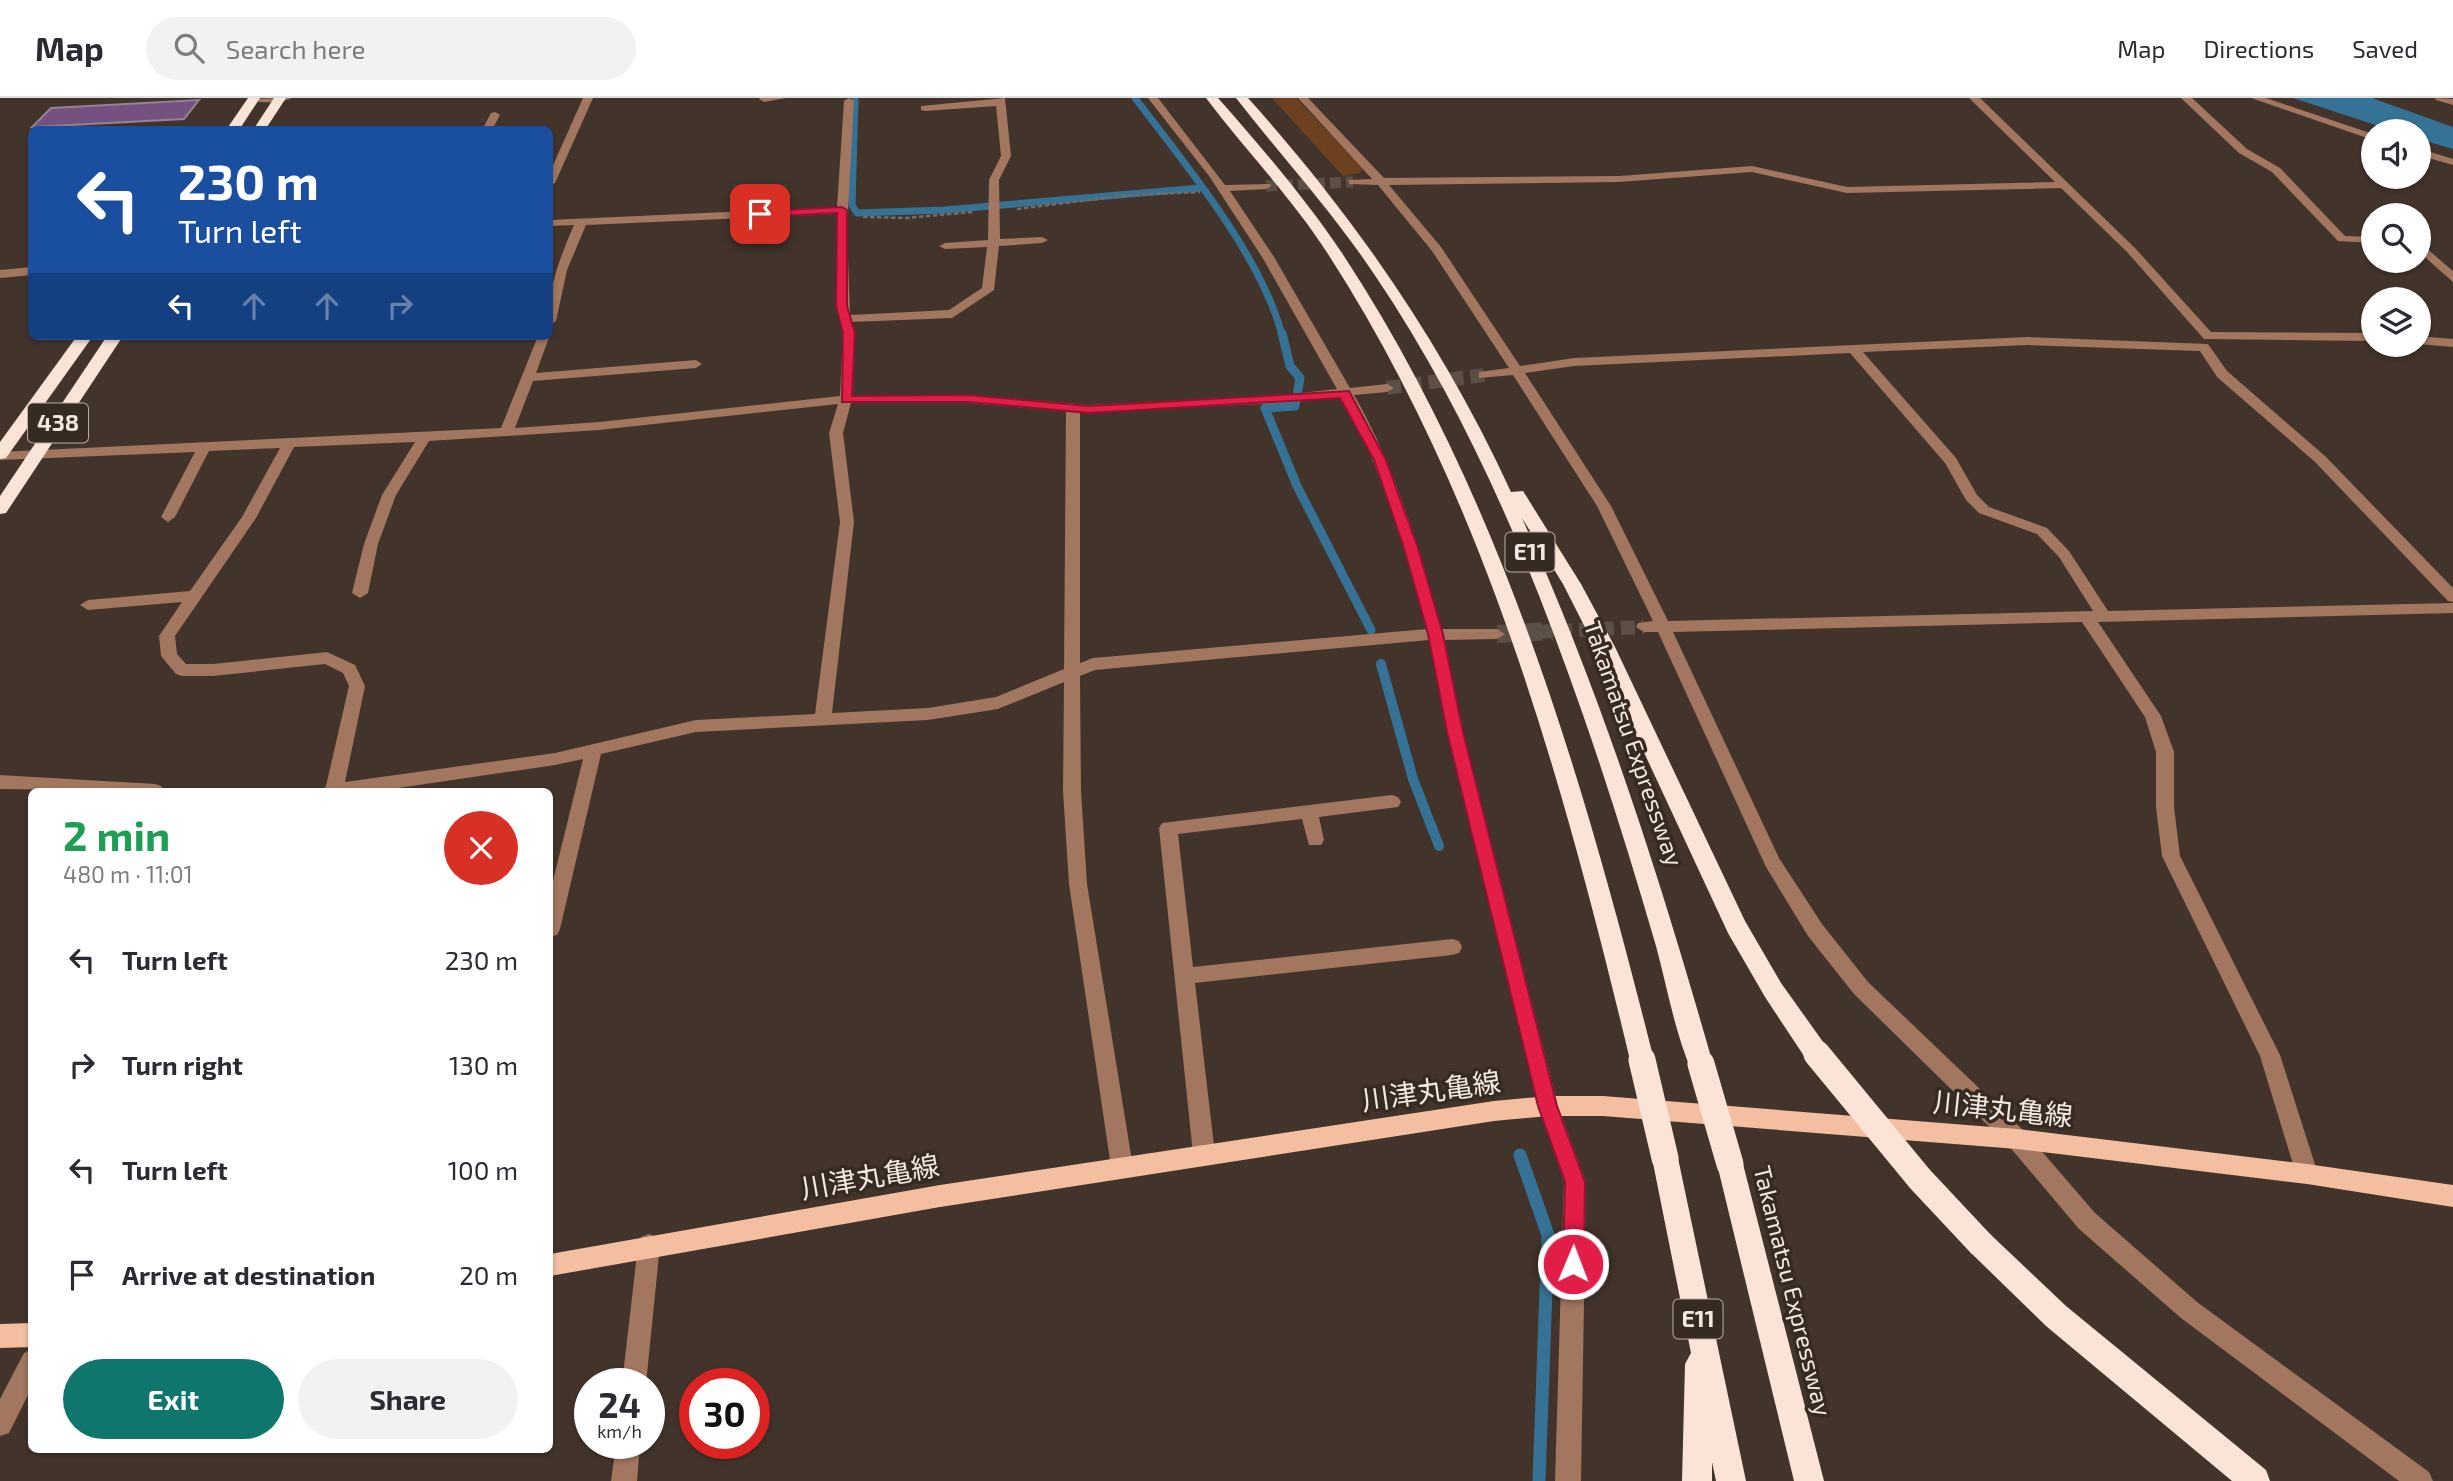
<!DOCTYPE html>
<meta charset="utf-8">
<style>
body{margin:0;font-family:"Exo 2","Noto Sans JP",sans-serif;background:#f2f2f3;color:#2b2b33;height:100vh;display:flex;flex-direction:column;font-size:26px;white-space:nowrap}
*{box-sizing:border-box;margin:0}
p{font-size:23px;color:#7c7c81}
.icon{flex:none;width:38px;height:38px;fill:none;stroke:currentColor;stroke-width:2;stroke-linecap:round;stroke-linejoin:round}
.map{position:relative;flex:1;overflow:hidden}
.drawer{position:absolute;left:28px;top:690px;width:525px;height:665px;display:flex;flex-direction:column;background:#fff;border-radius:10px;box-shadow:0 2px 5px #0004}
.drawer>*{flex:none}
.banner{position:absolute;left:28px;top:28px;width:525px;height:214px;border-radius:10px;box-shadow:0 2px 5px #0004;background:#1a4fa0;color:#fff;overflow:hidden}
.fabs{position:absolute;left:2361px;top:21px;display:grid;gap:14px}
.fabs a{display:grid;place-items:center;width:70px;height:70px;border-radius:50%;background:#fff;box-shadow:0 2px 5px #0004;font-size:35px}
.speed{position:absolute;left:574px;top:1270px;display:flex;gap:14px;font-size:35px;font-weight:700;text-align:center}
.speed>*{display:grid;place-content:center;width:91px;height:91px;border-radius:50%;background:#fff;box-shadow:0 2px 5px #0004;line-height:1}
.speed small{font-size:18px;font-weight:400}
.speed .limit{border:10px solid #d22;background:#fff;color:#111}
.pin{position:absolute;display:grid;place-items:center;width:60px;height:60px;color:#fff;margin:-30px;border-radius:14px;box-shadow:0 4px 10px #0006}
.me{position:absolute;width:77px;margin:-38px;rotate:1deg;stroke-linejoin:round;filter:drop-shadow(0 0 5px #0008)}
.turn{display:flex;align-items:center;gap:24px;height:147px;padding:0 35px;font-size:32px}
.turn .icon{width:91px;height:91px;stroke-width:2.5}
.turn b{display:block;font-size:49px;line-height:60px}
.lanes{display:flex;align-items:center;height:66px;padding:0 35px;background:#0003;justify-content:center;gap:35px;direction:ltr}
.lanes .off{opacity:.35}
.round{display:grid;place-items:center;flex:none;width:74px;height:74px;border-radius:37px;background:#f2f2f3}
.head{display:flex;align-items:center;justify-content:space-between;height:119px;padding:0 35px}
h1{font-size:42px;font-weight:700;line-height:52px;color:#1e9e55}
.action{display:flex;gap:14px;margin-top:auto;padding:14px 35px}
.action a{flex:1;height:80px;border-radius:42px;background:#0f766e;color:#fff;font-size:28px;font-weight:700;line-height:80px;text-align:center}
.action a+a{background:#f2f2f3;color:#2b2b33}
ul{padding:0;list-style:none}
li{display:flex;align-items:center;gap:21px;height:105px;padding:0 35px}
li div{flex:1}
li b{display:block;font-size:26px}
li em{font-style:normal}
header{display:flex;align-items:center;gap:42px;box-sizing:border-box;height:98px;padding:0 35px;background:#fff;border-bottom:2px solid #e1e1e2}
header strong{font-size:33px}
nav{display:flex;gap:38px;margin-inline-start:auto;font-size:24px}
.search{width:490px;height:63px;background:#f2f2f3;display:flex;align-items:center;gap:18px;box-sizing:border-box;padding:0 24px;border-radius:38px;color:#7c7c81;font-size:26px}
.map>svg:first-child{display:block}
.green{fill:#6d4020}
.water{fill:#357296}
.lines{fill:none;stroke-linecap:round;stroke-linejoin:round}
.stream-far3{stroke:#357296;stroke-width:7}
.stream-far2{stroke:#357296;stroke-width:9}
.stream-far1{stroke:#357296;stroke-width:10}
.stream{stroke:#357296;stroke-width:13}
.building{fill:#755181;stroke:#908593;stroke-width:2}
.minor-tunnel-far2{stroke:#5c4f46;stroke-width:11;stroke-dasharray:11 5;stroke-linecap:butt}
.minor-tunnel-far1{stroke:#5c4f46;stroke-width:14;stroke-dasharray:14 7;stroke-linecap:butt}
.minor-tunnel{stroke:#5c4f46;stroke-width:18;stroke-dasharray:18 9;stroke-linecap:butt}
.path{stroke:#786b63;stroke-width:2.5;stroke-dasharray:4.5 2.5;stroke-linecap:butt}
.minor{fill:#a2765f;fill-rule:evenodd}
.major{fill:#f4bea1;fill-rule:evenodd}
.highway{fill:#fae4d8;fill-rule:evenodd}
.highway-bridge{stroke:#fae4d8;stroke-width:27}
.route{fill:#e11d48;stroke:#92132f;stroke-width:2}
.labels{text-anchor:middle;stroke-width:7;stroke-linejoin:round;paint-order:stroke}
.shield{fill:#372a21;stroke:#b9afa8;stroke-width:2}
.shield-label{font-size:23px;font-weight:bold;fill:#f1e8e2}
.street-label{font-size:24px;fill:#f1e8e2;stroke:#372a21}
.near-street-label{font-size:28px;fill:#f1e8e2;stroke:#372a21}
</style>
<header>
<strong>Map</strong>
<div class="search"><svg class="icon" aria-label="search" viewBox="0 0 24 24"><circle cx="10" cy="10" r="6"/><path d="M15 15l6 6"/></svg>Search here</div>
<nav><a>Map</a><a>Directions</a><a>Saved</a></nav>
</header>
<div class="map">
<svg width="2453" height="1383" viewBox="0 0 2453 1383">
<rect width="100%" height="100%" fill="#42342b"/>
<!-- green -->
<polygon class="green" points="1272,0 1296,0 1363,71 1359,75 1343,78"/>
<!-- water -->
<polygon class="water" points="2293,0 2372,0 2453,29 2453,51 2419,41 2418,33 2394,33"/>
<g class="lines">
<!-- stream-far3 -->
<g class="stream-far3">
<polyline points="855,0 852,107 857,115 944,112 1201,90"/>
<path d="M1135,0C1185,66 1261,157 1282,237"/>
</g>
<!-- stream-far2 -->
<polyline class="stream-far2" points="1282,235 1290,268 1300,280 1295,308 1265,310 1297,388 1371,532"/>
<!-- stream-far1 -->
<polyline class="stream-far1" points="1381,566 1413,681 1439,748"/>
<!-- stream -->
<polyline class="stream" points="1520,1057 1548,1137 1539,1383"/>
</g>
<!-- building -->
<polygon class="building" points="199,2 184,21 32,29 51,10"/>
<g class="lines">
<!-- minor-tunnel-far2 -->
<polyline class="minor-tunnel-far2" points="1266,88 1353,84"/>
<!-- minor-tunnel-far1 -->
<g class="minor-tunnel-far1">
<polyline points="1387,290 1484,277"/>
<polyline points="1516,535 1644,529"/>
</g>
<!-- minor-tunnel -->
<polyline class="minor-tunnel" points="1497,536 1553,533"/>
<!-- path -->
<g class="path">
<polyline points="1017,111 1129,97 1200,94"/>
<polyline points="863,119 906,120 973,114"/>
</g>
<!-- minor -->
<g class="minor">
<path d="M292,0C282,5 258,6 248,1Z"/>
<polygon points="583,0 593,0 555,85 550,88 550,74"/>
<polygon points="786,0 764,4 759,1 760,0"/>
<path d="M849,0L854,3L847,132L850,217L949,212L982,190L987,149L945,151L939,148L945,145L988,142L989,82L1001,58L996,8L925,13L921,12V8L1005,0L1011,58L999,82L1000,141L1042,139L1048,142L1042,145L999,148L994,192L952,220L852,224L855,235L853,297H969L1089,307L1283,297L1337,291L1262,159L1209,78L1148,0H1158L1225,87L1270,86L1271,88L1266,91L1230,93L1274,159L1350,290L1387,286L1394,290L1387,294L1354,297C1396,370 1419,451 1442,531H1497L1505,536L1497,541L1445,542L1463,633L1558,1008L1586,1084L1581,1383H1555L1564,1084L1538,1008L1447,633L1429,542L1095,572L1080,578L1081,693L1087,786L1133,1069L1130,1076L1122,1079L1114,1076L1111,1069L1069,786L1063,693L1064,584L998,611L928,622L696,634L601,656L560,831L557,837L550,839V795L583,661L555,667L378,693H322L326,688L349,588L343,575L325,566L213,578H182L176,576L161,558L159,538L182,504L88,512L80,507L88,502L190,493L242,419L280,350L209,353L175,419L168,424L161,419L195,354L0,362V354L501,330L538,238L550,237L536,275L696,262L702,266L696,270L533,283L515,330L599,324L840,298L843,235L836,208V116L586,127L567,172L556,223L550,227C547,190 560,160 574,127L550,128V122L837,109L844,3ZM1342,299C1383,371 1404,452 1427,531L1093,560L1080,565V314L1283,305ZM851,305H969L1066,313L1064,571L996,599L928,610L832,615L854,424L843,335ZM838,306L829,335L840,424L815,616L696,622L555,655L345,684L365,588L355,567L327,554L213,566H186L177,556L175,538L256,420L294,349L415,344L382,397L364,446L352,495L360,500L368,495L378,446L396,397L429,343L599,332Z"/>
<path d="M1298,0H1308L1384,80L1619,78L1752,68L1847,89L2055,84L1969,0H1980L2135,150L2211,234L2373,235V243L2204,241L2127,154L2061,90L1847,95L1752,74L1619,84L1389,87L1441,149L1520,268L1574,260L2028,239L2208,246L2227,273L2325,358L2453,490V504L2448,503L2315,364L2217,279L2200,253L2028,247L1863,254L1956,360L1977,397L1989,409L2047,430L2069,453L2108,513L2453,505V515L2098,524L2161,618L2174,654V709L2180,758L2280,957L2318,1076L2315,1083L2307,1086L2299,1083L2296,1076L2260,958L2162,758L2156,709V654L2145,619L2082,524L1673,534L1779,760L1822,826L1868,884L2025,1034L2095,1115L2197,1204L2429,1374L2433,1383H2399L2181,1220L2079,1131L2009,1048L1854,896L1808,838L1766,769L1658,534H1644L1636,529L1638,525L1653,523L1597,408L1513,277L1479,280V274L1509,270L1432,153L1378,87L1349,86V82L1372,81ZM1850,255L1945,365L1966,402L1979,415L2037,436L2059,459L2093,513L1668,523L1611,408L1525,275L1574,268Z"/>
<polygon points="2181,0 2192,0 2247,51 2280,70 2345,138 2373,139 2373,145 2338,143 2272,74 2239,55"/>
<polygon points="2251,0 2266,0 2373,36 2373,42"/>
<polygon points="2435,0 2453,1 2453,7 2436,2"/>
<polygon points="495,14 500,17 492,32 482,32 491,15"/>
<polygon points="2418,50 2453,61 2453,67 2418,57"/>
<polygon points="2418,143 2453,173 2453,184 2418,153"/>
<polygon points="32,169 32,177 0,180 0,172"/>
<polygon points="2418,238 2453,241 2453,249 2418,246"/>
<polygon points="0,677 155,686 161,688 164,693 0,691"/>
<polygon points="1392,697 1398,699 1401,704 1398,709 1319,719 1324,742 1321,747 1309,747 1302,721 1178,736 1193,869 1452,841 1459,843 1462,849 1459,855 1452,857 1195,885 1215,1056 1212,1063 1204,1066 1196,1063 1193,1056 1159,730 1162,725"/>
<polygon points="649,1136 657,1139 660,1147 646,1286 622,1286 638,1147 641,1139"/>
<polygon points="32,1251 32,1289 9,1335 0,1338 0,1301 24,1255"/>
<polygon points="616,1346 640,1346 637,1383 611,1383"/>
</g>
<!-- major -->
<g class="major">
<polygon points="1548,998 1603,998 2017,1031 2307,1066 2453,1087 2453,1109 2307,1086 2017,1051 1603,1018 1548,1018 1494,1023 940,1109 550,1178 550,1156 940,1087 1494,1003"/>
<polygon points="32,1225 32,1249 0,1250 0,1226"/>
</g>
<!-- highway -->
<g class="highway">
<polygon points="248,0 260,0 239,32 226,32"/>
<polygon points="274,0 286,0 265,32 253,32"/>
<path d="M1206,0H1218C1262,50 1305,100 1342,155C1502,398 1584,683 1654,962L1651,970L1642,973L1633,970L1630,962C1563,683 1485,399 1328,156C1292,100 1246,53 1206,0Z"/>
<path d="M1236,0H1248C1355,119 1444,248 1511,394L1523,393L1581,486L1615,549L1745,823L1781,885L1826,948L1829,956L1826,964L1817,967L1808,964L1765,899L1728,835L1595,549L1563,486L1522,420C1602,597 1660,780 1713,966L1710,974L1701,977L1692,974C1675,935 1667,889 1656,848C1633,769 1609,691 1582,614C1529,461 1465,310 1374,176C1332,113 1282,59 1236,0Z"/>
<polygon points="77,238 93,238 6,360 0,361 0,344"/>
<polygon points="107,238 123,238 6,415 0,416 0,398"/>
<polygon points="1665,1048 1674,1051 1678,1060 1746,1383 1716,1383 1712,1364 1712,1383 1682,1383 1685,1266 1691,1255 1652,1060 1656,1051"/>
<polygon points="1730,1054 1739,1057 1743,1066 1824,1383 1794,1383 1717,1066 1721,1057"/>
<polygon points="1980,1132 1990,1136 2066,1208 2266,1372 2270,1383 2232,1383 2046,1228 1970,1154 1967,1145 1970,1136"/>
</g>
<!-- highway-bridge -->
<g class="highway-bridge">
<polyline points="1817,956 1920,1081 1980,1145"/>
<polyline points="1642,962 1665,1060"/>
<polyline points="1701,966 1730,1066"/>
</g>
</g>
<!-- route -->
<polygon class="route" points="842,109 847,112 847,208 855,235 852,298 969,297 1089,308 1349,293 1386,362 1418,450 1443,536 1463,634 1557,1008 1585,1084 1584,1166 1581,1173 1573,1176 1566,1173 1563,1166 1565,1084 1538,1008 1447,634 1428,536 1404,450 1374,362 1340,300 1089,315 969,304 842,304 843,235 836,208 837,115 760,119 755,116 760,113"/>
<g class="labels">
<!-- shield labels -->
<g class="shield">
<rect x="28" y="305.5" width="60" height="39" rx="5"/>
<rect x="1505.5" y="434.5" width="49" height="39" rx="5"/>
<rect x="1673.5" y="1201.5" width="49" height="39" rx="5"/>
</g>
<g class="shield-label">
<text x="58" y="333">438</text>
<text x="1530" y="462">E11</text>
<text x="1698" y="1229">E11</text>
</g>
<!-- street labels -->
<g class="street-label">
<text transform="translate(1633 646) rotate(71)" y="8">Takamatsu Expressway</text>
<text transform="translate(1792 1193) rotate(76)" y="8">Takamatsu Expressway</text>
</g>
<!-- near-street labels -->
<g class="near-street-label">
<text transform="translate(1431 993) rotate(-8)" y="10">川津丸亀線</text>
<text transform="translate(2003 1011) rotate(6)" y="10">川津丸亀線</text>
<text transform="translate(870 1079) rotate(-10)" y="10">川津丸亀線</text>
</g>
</g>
</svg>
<div class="fabs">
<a><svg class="icon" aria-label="sound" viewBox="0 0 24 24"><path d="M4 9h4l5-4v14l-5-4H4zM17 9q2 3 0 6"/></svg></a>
<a><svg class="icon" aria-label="search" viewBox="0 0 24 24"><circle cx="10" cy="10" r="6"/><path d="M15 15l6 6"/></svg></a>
<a><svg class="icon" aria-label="layers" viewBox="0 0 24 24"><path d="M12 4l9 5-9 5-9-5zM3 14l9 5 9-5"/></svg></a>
</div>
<div class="speed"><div>24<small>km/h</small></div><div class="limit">30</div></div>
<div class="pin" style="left:760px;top:116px;background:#d93025"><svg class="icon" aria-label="arrive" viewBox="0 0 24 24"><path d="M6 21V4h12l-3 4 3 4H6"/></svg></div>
<svg class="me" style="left:1573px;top:1166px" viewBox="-20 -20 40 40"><circle r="17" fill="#e11d48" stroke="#fff" stroke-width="3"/><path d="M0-11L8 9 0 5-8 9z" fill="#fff"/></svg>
<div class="banner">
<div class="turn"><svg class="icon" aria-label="left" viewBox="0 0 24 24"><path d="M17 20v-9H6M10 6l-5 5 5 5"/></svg><div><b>230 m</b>Turn left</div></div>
<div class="lanes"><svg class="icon" aria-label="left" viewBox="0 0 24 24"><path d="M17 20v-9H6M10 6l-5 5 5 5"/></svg><svg class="icon off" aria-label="ahead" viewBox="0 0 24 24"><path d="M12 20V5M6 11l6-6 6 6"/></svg><svg class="icon off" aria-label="ahead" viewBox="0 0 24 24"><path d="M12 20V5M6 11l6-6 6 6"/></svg><svg class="icon off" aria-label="right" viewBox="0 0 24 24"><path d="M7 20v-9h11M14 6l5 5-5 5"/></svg></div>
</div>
<section class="drawer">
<div class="head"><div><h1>2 min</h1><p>480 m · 11:01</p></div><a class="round" style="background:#d93025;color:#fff"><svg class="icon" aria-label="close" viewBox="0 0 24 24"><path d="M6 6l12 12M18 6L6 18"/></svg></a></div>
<ul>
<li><svg class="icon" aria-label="left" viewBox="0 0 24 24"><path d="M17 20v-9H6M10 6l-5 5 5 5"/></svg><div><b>Turn left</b></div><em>230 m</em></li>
<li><svg class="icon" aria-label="right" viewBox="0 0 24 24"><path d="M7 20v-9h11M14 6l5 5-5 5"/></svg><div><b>Turn right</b></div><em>130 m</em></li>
<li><svg class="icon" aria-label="left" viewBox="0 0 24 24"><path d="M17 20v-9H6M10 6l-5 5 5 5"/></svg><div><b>Turn left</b></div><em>100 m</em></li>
<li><svg class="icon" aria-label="arrive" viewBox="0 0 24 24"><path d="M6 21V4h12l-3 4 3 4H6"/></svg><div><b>Arrive at destination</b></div><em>20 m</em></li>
</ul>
<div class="action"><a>Exit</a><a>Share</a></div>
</section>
</div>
